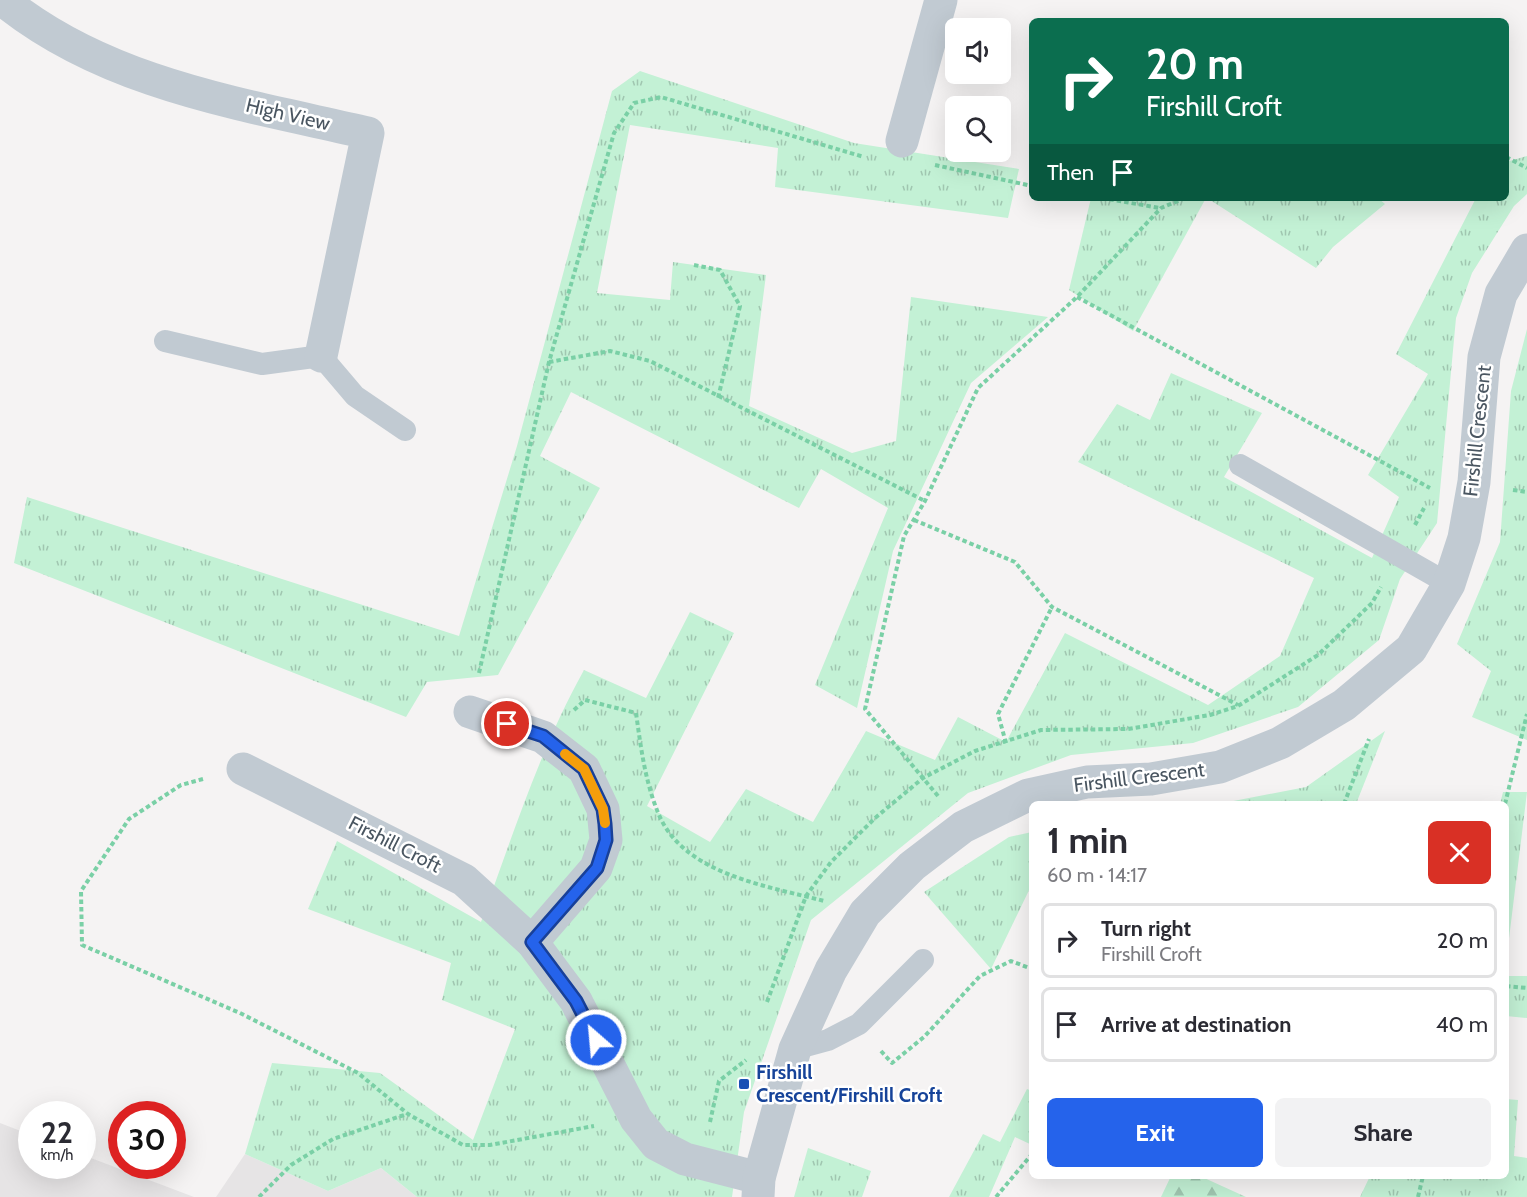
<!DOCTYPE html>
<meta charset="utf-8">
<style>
body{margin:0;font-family:Cabin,sans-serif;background:#f2f2f3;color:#2b2b33;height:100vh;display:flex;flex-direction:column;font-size:22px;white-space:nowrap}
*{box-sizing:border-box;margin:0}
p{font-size:20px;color:#7c7c81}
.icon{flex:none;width:33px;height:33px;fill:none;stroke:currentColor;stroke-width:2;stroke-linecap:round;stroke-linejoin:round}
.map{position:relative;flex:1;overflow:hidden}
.sheet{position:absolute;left:1029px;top:801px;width:480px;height:378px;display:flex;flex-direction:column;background:#fff;border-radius:9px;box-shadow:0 6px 24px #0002}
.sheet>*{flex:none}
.banner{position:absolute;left:1029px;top:18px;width:480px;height:183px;border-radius:9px;box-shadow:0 6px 24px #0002;background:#0b6e4f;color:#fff;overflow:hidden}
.tools{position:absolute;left:945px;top:18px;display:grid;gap:12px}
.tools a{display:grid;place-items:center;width:66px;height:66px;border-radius:9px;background:#fff;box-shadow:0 6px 24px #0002;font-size:30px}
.speed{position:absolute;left:18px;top:1101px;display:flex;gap:12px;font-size:30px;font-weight:700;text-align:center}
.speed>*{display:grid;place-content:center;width:78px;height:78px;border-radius:50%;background:#fff;box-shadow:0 6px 24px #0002;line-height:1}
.speed small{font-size:15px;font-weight:400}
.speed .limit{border:9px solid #d22;background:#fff;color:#111}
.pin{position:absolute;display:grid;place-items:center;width:51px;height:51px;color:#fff;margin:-26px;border:3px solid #fff;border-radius:50%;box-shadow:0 2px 6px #0007}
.me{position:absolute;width:66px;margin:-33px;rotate:333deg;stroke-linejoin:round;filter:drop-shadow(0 0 4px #0008)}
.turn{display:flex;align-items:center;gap:21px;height:126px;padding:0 18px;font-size:27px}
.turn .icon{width:78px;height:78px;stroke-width:2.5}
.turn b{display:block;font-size:42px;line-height:51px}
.then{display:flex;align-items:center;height:57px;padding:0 18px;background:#0003;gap:12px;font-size:22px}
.round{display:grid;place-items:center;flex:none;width:63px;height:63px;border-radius:9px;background:#f2f2f3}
.headline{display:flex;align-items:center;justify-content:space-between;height:102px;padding:0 18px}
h1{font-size:36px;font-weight:800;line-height:45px}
.primary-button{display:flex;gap:12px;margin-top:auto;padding:12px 18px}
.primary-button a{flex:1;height:69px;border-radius:9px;background:#2563eb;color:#fff;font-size:24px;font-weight:800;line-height:69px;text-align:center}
.primary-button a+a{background:#f2f2f3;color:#2b2b33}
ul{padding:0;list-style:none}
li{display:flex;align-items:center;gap:18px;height:75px;margin:0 12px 9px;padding:0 6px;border:3px solid #e1e1e2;border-radius:9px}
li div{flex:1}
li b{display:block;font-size:22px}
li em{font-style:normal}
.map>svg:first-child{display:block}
.education{fill:#e6e4e5}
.grass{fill:url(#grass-tufts)}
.forest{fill:url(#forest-firs)}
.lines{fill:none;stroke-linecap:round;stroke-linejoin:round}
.path{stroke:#7ad0a6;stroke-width:4;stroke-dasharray:4.5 3;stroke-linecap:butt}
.service{stroke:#c1cad2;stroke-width:22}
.minor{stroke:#c1cad2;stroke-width:33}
.route-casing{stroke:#184099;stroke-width:15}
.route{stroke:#2563eb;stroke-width:10}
.slow{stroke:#f59e0b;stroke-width:10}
.transit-dot{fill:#1a4fb4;stroke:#fff;stroke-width:2}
.labels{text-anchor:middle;stroke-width:5;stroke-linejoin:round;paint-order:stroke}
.street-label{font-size:20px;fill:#4a5661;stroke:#fff}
.transit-label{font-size:20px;font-weight:bold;fill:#164399;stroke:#fff;text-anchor:start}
</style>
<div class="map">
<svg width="1527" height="1197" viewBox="0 0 1527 1197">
<defs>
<pattern id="grass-tufts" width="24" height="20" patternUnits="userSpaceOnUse" patternTransform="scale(1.5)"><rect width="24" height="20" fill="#c3f1d5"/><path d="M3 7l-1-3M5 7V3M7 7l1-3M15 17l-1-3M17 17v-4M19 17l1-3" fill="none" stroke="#a0c6b0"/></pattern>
<pattern id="forest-firs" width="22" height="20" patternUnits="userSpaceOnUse" patternTransform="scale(1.5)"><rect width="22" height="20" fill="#c3f1d5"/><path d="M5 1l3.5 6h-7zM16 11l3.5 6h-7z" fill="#a0c6b0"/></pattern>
</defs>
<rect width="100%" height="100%" fill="#f5f3f3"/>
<!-- education -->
<g class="education">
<polygon points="0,1123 31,1135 32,1166 82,1166 83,1155 194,1197 0,1197"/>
<polygon points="245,1154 328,1191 381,1168 417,1197 216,1197"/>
</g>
<!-- grass -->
<g class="grass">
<polygon points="640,71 854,143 1019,169 1008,218 775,187 778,148 630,125 597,293 670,300 673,262 766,275 749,406 852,453 896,441 911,297 1048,317 971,383 893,551 857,708 815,685 888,508 821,469 799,508 571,392 540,456 600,488 498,675 427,682 406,717 14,563 27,497 459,636 517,446 612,91"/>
<path d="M1527,156V194L1514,206L1472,273L1456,318L1437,523L1400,579L1379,640L1298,707L1193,743L1071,755L968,793L811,920L744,1112L732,1197H417L381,1168L328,1191L245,1154L272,1063L380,1073L473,1140L515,1029L442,1000L451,963L308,909L337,841L481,922C512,837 540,749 584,670L646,698L690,612L734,633L647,806L710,842L746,789L813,822L866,731L935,760L958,717L1006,742L1065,633L1208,705L1280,656L1314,578L1078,462L1117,404L1150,420L1171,373L1262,413L1224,477L1372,558L1399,497L1368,475L1428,374L1396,354L1476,198H1506V162Z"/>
<polygon points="1091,198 1206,198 1133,331 1069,290"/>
<polygon points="1207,198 1378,198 1385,204 1333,247 1316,268"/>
<polygon points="1527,329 1527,740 1472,717 1491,671 1457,644 1500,542 1511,391"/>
<polygon points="1385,731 1356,804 1218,804 1306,787"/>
<polygon points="1503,792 1527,792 1506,963 1506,804 1500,804"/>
<polygon points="1032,832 1032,884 991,969 924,892 1009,837"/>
<polygon points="1506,976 1527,976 1527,1018 1506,1016"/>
<polygon points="1027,1089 1032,1091 1032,1145 1015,1137 989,1197 949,1197 983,1134 1000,1142"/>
<polygon points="1506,1099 1518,1100 1514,1156 1527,1158 1527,1197 1360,1197 1370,1176 1506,1176"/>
<polygon points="808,1148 871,1171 862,1197 794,1197"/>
</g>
<!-- forest -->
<polygon class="forest" points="1171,1176 1200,1176 1246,1197 1161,1197"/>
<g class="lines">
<!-- path -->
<g class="path">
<polyline points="1506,157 1527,168"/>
<polyline points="935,165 1032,186"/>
<polyline points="1102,198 1160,208"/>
<polyline points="694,265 720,270 740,306 718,398"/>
<polyline points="1077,297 1430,488"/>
<polyline points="549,362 610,351 650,361 925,501"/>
<polyline points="1513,490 1527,492"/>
<polyline points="914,520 1015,562 1052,607 1238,705"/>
<polyline points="1415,525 1424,508"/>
<polyline points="479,673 549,362 614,133 634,103 661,97 864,157"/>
<path d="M574,710L585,700L636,713C641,748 645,782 659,815C685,875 768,886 824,901"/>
<polyline points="1006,743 998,714 1052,607"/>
<polyline points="203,779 181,785 129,819 81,891 82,945 240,1013 358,1073 408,1114 463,1145 490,1145 594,1126"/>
<polyline points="938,796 865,709 904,536 925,501 978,388 1077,297 1161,208 1185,198"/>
<polyline points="1344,804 1369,739"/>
<polyline points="1505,804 1527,714"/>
<polyline points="1506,986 1527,988"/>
<polyline points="767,1002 806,896 831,862 875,818 923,778 975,751 1041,730 1128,729 1210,715 1238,706 1318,655 1372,603 1381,587"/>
<polyline points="881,1051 892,1063 924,1037 980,976 1011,961 1032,969"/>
<polyline points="710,1122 719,1081 746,1060"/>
<polyline points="259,1197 291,1165 333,1139 407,1114"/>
<polyline points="996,1197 1032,1154"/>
<polyline points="1418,1197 1423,1176"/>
</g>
<!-- service -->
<g class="service">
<polyline points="165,341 262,364 321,356 355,396 405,430"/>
<polyline points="1240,465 1449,584"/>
<polyline points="795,1049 828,1040 859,1024 923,960"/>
</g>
<!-- minor -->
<g class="minor">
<path d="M3,0C106,84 242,104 368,133L321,356"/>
<polyline points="902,141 941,0"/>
<polyline points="470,712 543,737 584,769 603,809 606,840 596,868 532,942"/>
<polyline points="243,769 464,880 532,942 576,1001 636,1119 656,1144 685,1159 759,1178"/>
<polyline points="758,1197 759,1178 795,1049 831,970 865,913 912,866 963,827 1028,795 1087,782 1151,779 1220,767 1280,743 1344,705 1411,649 1449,584 1464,538 1474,482 1484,357 1501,294 1527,250"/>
</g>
</g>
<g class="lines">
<defs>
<polyline id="route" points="507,724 543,736 584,769 603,809 605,824 606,840 597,868 532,942 576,1001 596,1040"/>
</defs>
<!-- route casing -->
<use href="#route" class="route-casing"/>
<!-- route -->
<use href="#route" class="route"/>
<!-- slow -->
<polyline class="slow" points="565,754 584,769 603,809 605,823"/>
</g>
<!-- markers -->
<rect class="transit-dot" x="738" y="1078" width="12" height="12" rx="3"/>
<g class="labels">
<!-- street labels -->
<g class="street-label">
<text transform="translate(288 114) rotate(13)" y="7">High View</text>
<text transform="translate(1477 431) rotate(-84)" y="7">Firshill Crescent</text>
<text transform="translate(1139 777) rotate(-7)" y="7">Firshill Crescent</text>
<text transform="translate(395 844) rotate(27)" y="7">Firshill Croft</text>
</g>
<!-- transit labels -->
<g class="transit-label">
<text x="756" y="1079">Firshill<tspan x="756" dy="23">Crescent/Firshill Croft</tspan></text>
</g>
</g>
</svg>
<div class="tools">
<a><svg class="icon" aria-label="sound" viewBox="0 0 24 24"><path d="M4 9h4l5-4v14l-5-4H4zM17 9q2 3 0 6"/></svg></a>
<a><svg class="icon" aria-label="search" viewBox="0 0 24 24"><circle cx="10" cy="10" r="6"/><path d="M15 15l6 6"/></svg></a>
</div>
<div class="speed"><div>22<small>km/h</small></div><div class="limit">30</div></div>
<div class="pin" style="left:507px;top:724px;background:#d93025"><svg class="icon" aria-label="arrive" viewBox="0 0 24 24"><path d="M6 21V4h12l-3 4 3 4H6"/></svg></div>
<svg class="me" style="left:596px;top:1040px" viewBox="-20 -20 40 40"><circle r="17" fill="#2563eb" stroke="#fff" stroke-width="3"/><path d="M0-11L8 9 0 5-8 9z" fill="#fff"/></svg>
<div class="banner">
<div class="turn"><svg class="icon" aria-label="right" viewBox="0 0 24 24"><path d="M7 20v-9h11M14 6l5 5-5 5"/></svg><div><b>20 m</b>Firshill Croft</div></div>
<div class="then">Then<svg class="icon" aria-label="arrive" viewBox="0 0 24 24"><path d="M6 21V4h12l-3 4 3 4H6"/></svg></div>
</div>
<section class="sheet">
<div class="headline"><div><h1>1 min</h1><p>60 m · 14:17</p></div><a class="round" style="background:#d93025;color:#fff"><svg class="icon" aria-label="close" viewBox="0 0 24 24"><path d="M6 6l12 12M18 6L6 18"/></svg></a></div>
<ul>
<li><svg class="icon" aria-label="right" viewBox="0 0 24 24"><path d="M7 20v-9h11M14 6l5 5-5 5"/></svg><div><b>Turn right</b><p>Firshill Croft</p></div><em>20 m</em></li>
<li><svg class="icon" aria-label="arrive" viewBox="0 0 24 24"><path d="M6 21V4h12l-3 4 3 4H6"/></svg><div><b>Arrive at destination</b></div><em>40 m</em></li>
</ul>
<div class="primary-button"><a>Exit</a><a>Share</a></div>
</section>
</div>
